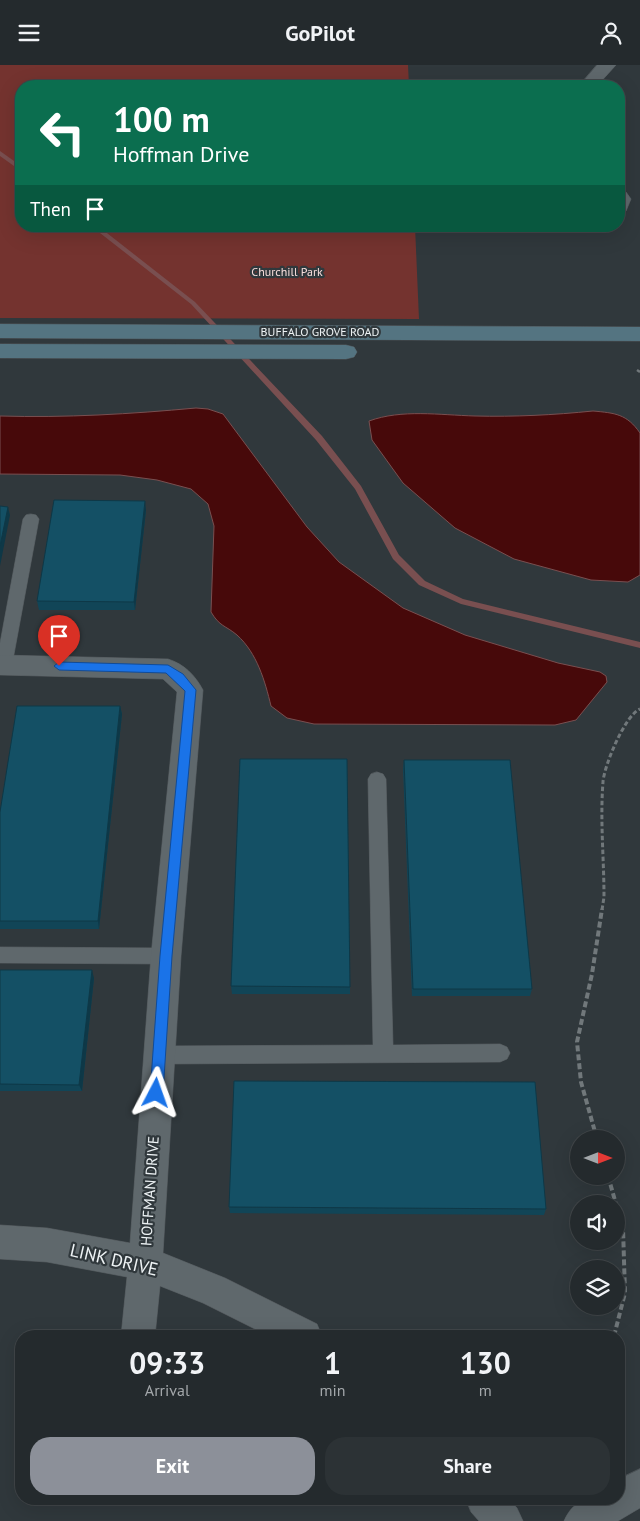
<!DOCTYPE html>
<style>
body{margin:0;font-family:"PT Sans",sans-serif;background:#2c3235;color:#f1f3f6;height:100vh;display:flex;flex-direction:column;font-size:19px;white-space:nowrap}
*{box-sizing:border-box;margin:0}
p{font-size:16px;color:#a3a7aa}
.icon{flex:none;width:28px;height:28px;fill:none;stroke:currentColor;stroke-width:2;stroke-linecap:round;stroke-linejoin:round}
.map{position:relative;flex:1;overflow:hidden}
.drawer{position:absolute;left:15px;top:1265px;width:610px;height:175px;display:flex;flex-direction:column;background:#242a2d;border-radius:20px;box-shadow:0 5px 20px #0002,0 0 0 1px #414649}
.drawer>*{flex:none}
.banner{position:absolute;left:15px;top:15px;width:610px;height:152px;border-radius:20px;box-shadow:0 5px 20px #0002,0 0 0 1px #414649;background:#0b6e4f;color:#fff;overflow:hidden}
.needle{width:32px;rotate:90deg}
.fabs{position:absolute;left:570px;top:1065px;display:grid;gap:10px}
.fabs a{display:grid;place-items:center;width:55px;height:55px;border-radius:50%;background:#242a2d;box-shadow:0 5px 20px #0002,0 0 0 1px #414649;font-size:25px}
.pin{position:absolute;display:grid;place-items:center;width:42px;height:42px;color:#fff;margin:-51px -21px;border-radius:50% 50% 50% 0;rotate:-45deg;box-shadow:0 0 5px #0007}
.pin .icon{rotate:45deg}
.me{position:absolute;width:55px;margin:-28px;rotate:4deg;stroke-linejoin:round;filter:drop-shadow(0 0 4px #0008)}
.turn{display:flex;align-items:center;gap:18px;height:105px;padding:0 15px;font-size:22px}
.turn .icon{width:65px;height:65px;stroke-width:2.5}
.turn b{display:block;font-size:35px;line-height:42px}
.then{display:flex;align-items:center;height:48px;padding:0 15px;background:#0003;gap:10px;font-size:19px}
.eta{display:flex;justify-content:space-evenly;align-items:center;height:85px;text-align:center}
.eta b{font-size:30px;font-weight:700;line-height:35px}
.cta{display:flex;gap:10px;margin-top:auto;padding:10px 15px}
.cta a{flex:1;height:58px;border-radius:20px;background:#8c9099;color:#fff;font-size:20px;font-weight:700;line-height:58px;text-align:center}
.cta a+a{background:#2c3235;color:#f1f3f6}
header{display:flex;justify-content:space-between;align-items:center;height:65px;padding:0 15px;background:#242a2d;font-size:22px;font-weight:700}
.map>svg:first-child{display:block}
.green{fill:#74332f}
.water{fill:#47090a;stroke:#794f50}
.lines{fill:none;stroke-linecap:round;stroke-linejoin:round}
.stream{fill:#794f50;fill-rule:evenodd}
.lane-casing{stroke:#50565a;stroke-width:1}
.street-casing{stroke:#50565a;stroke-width:1}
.secondary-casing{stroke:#50565a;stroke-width:1}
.path-far2{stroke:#71787b;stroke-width:2.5;stroke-dasharray:4 2;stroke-linecap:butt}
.path-far1{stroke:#71787b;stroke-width:3;stroke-dasharray:4.5 2.5;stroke-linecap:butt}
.path{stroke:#71787b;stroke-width:4;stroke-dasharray:6 3;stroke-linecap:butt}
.lane{fill:#5f686c;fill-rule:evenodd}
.street{fill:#5f686c;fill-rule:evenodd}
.secondary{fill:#547481;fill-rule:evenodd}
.wall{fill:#114557}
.shaded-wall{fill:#0e3847}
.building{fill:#145065;stroke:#0e3847}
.route{fill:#1a73e8;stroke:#114b97}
.labels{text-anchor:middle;stroke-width:4.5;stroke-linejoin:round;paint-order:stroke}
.far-park-label{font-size:12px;fill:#f7dddb;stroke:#30383c}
.far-street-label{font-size:12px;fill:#eef3f5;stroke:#30383c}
.street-label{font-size:15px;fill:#eef3f5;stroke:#30383c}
.near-street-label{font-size:18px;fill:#eef3f5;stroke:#30383c}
</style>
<header><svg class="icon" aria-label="menu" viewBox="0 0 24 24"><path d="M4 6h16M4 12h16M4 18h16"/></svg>GoPilot<svg class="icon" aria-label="person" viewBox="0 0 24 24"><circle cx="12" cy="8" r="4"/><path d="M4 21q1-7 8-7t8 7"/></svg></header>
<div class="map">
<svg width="640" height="1456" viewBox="0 0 640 1456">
<rect width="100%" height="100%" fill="#30383c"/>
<!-- green -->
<polygon class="green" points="0,0 408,0 409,21 21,21 21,161 415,161 419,254 0,253"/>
<!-- water -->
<g class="water">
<path d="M196,343L208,344L223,349L307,462L339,497L403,543L465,570L558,598L600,607L606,611L607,617L576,655L555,660L314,659L287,653L271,641C265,616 257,588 237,570C225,560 220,562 211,547L214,461L208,439L191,424L157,415L120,410L0,409V351C65,353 131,349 196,343Z"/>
<path d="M593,346C615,348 627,349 640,368V510L628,517L591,515L514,494L455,463L403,418L372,375L369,356C402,344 439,350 475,351C514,352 554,350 593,346Z"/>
</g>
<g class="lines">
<!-- stream -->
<g class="stream">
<polygon points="0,86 21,101 21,106 0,91"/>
<polygon points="91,161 98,161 195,237 322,371 361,421 399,490 425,516 463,534 640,577 640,583 461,539 419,520 393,494 355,424 316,375 191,239"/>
</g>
<defs>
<g id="lane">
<polygon points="31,449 36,450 39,454 12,600 10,604 0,605 0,578 23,454 26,450"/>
<polygon points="377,707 383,709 386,714 393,980 500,979 507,982 510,988 507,994 500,997 159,999 152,996 149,990 152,984 159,981 373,980 368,714 371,709"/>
<polygon points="0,882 166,883 173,885 175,891 173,897 166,899 0,898"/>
</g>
<g id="street">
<polygon points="597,0 616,0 597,21 579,21"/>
<polygon points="619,125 626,127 631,134 626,146 619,148"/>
<path d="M0,590L168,594C184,599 195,610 203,625L181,891L163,1188L225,1213L317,1259L322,1271H269L203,1238L160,1221L155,1271H121L127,1212L47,1197L0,1194V1160L47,1163L130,1178L151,891L177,627L163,614L0,610Z"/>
<path d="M640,1404V1443L618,1456H564C576,1429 593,1434 619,1434V1414Z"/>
<polygon points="466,1434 509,1434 517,1443 523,1456 479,1456 471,1447"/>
</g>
<g id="secondary">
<polygon points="0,259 640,262 640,276 0,273"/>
<polygon points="0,279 346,280 354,282 357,287 354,292 346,294 0,293"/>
</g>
</defs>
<!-- lane casing -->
<use href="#lane" class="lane-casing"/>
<!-- street casing -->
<use href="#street" class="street-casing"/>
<!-- secondary casing -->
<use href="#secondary" class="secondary-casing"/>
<!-- path-far2 -->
<polyline class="path-far2" points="637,305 640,307"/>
<!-- path-far1 -->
<path class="path-far1" d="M602,845L604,832C604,794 600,755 603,717C604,701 625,650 640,644"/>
<!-- path -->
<g class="path">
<polyline points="597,1074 581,1017 577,977 592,909 602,844"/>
<polyline points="608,1111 616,1139"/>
<polyline points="614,1271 625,1228 623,1163 616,1140"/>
</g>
<!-- lane -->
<use href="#lane" class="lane"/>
<!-- street -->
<use href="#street" class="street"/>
<!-- secondary -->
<use href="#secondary" class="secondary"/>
</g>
<!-- wall -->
<g class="wall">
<polygon points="146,445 135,545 39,545 37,536"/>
<polygon points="120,641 122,649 99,864 0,864 0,747"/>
<polygon points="404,695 532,924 530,931 412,931 403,704"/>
<polygon points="0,905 94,913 82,1026 0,1026"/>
<polygon points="231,921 350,922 350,929 232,929"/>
<polygon points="229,1142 546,1144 544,1150 230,1148"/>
</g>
<!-- shaded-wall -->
<g class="shaded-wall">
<polygon points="145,436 146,445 135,545 134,537"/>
<polygon points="8,442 10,450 0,501 0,481"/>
<polygon points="120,641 122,649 99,864 98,856"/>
<polygon points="92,905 94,913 82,1026 79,1020"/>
</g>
<!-- building -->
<g class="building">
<polygon points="54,435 145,436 134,537 37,536"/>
<polygon points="0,441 8,442 0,481"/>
<polygon points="17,641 120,641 98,856 0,856 0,747"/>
<polygon points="240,694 347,694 350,922 231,921"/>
<polygon points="404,695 510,695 532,924 413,924"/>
<polygon points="0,905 92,905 79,1020 0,1019"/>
<polygon points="234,1016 535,1017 546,1144 229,1142"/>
</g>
<!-- route -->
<polygon class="route" points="59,597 168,600 183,609 196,625 172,891 163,1028 161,1032 156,1034 152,1032 150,1028 160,891 185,626 166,608 59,605 54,601"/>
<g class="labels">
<!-- far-park labels -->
<g class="far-park-label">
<text x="287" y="211">Churchill Park</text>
</g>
<!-- far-street labels -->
<g class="far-street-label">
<text x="320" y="271">BUFFALO GROVE ROAD</text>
</g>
<!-- street labels -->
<g class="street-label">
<text transform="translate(150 1126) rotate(-86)" y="5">HOFFMAN DRIVE</text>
</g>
<!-- near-street labels -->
<g class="near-street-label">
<text transform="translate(114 1195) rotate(13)" y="6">LINK DRIVE</text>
</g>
</g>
</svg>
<div class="fabs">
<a><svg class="needle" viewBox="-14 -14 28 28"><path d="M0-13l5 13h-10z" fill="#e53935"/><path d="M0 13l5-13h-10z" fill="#a3a7aa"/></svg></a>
<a><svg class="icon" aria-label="sound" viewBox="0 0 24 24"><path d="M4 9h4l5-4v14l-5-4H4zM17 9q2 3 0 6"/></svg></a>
<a><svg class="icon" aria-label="layers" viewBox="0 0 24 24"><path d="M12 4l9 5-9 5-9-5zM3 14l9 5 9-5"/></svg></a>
</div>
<div class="pin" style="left:59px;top:601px;background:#d93025"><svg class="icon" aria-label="arrive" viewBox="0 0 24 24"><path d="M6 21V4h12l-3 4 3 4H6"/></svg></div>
<svg class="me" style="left:156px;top:1028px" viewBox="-20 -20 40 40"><path d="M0-17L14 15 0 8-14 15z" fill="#1a73e8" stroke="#fff" stroke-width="4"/></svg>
<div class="banner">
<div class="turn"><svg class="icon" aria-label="left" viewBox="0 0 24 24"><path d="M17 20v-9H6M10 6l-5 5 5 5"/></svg><div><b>100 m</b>Hoffman Drive</div></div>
<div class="then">Then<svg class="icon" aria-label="arrive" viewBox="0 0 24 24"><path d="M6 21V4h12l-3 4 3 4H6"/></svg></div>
</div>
<section class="drawer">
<div class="eta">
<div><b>09:33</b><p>Arrival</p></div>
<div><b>1</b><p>min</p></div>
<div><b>130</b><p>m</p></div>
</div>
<div class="cta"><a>Exit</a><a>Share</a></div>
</section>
</div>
